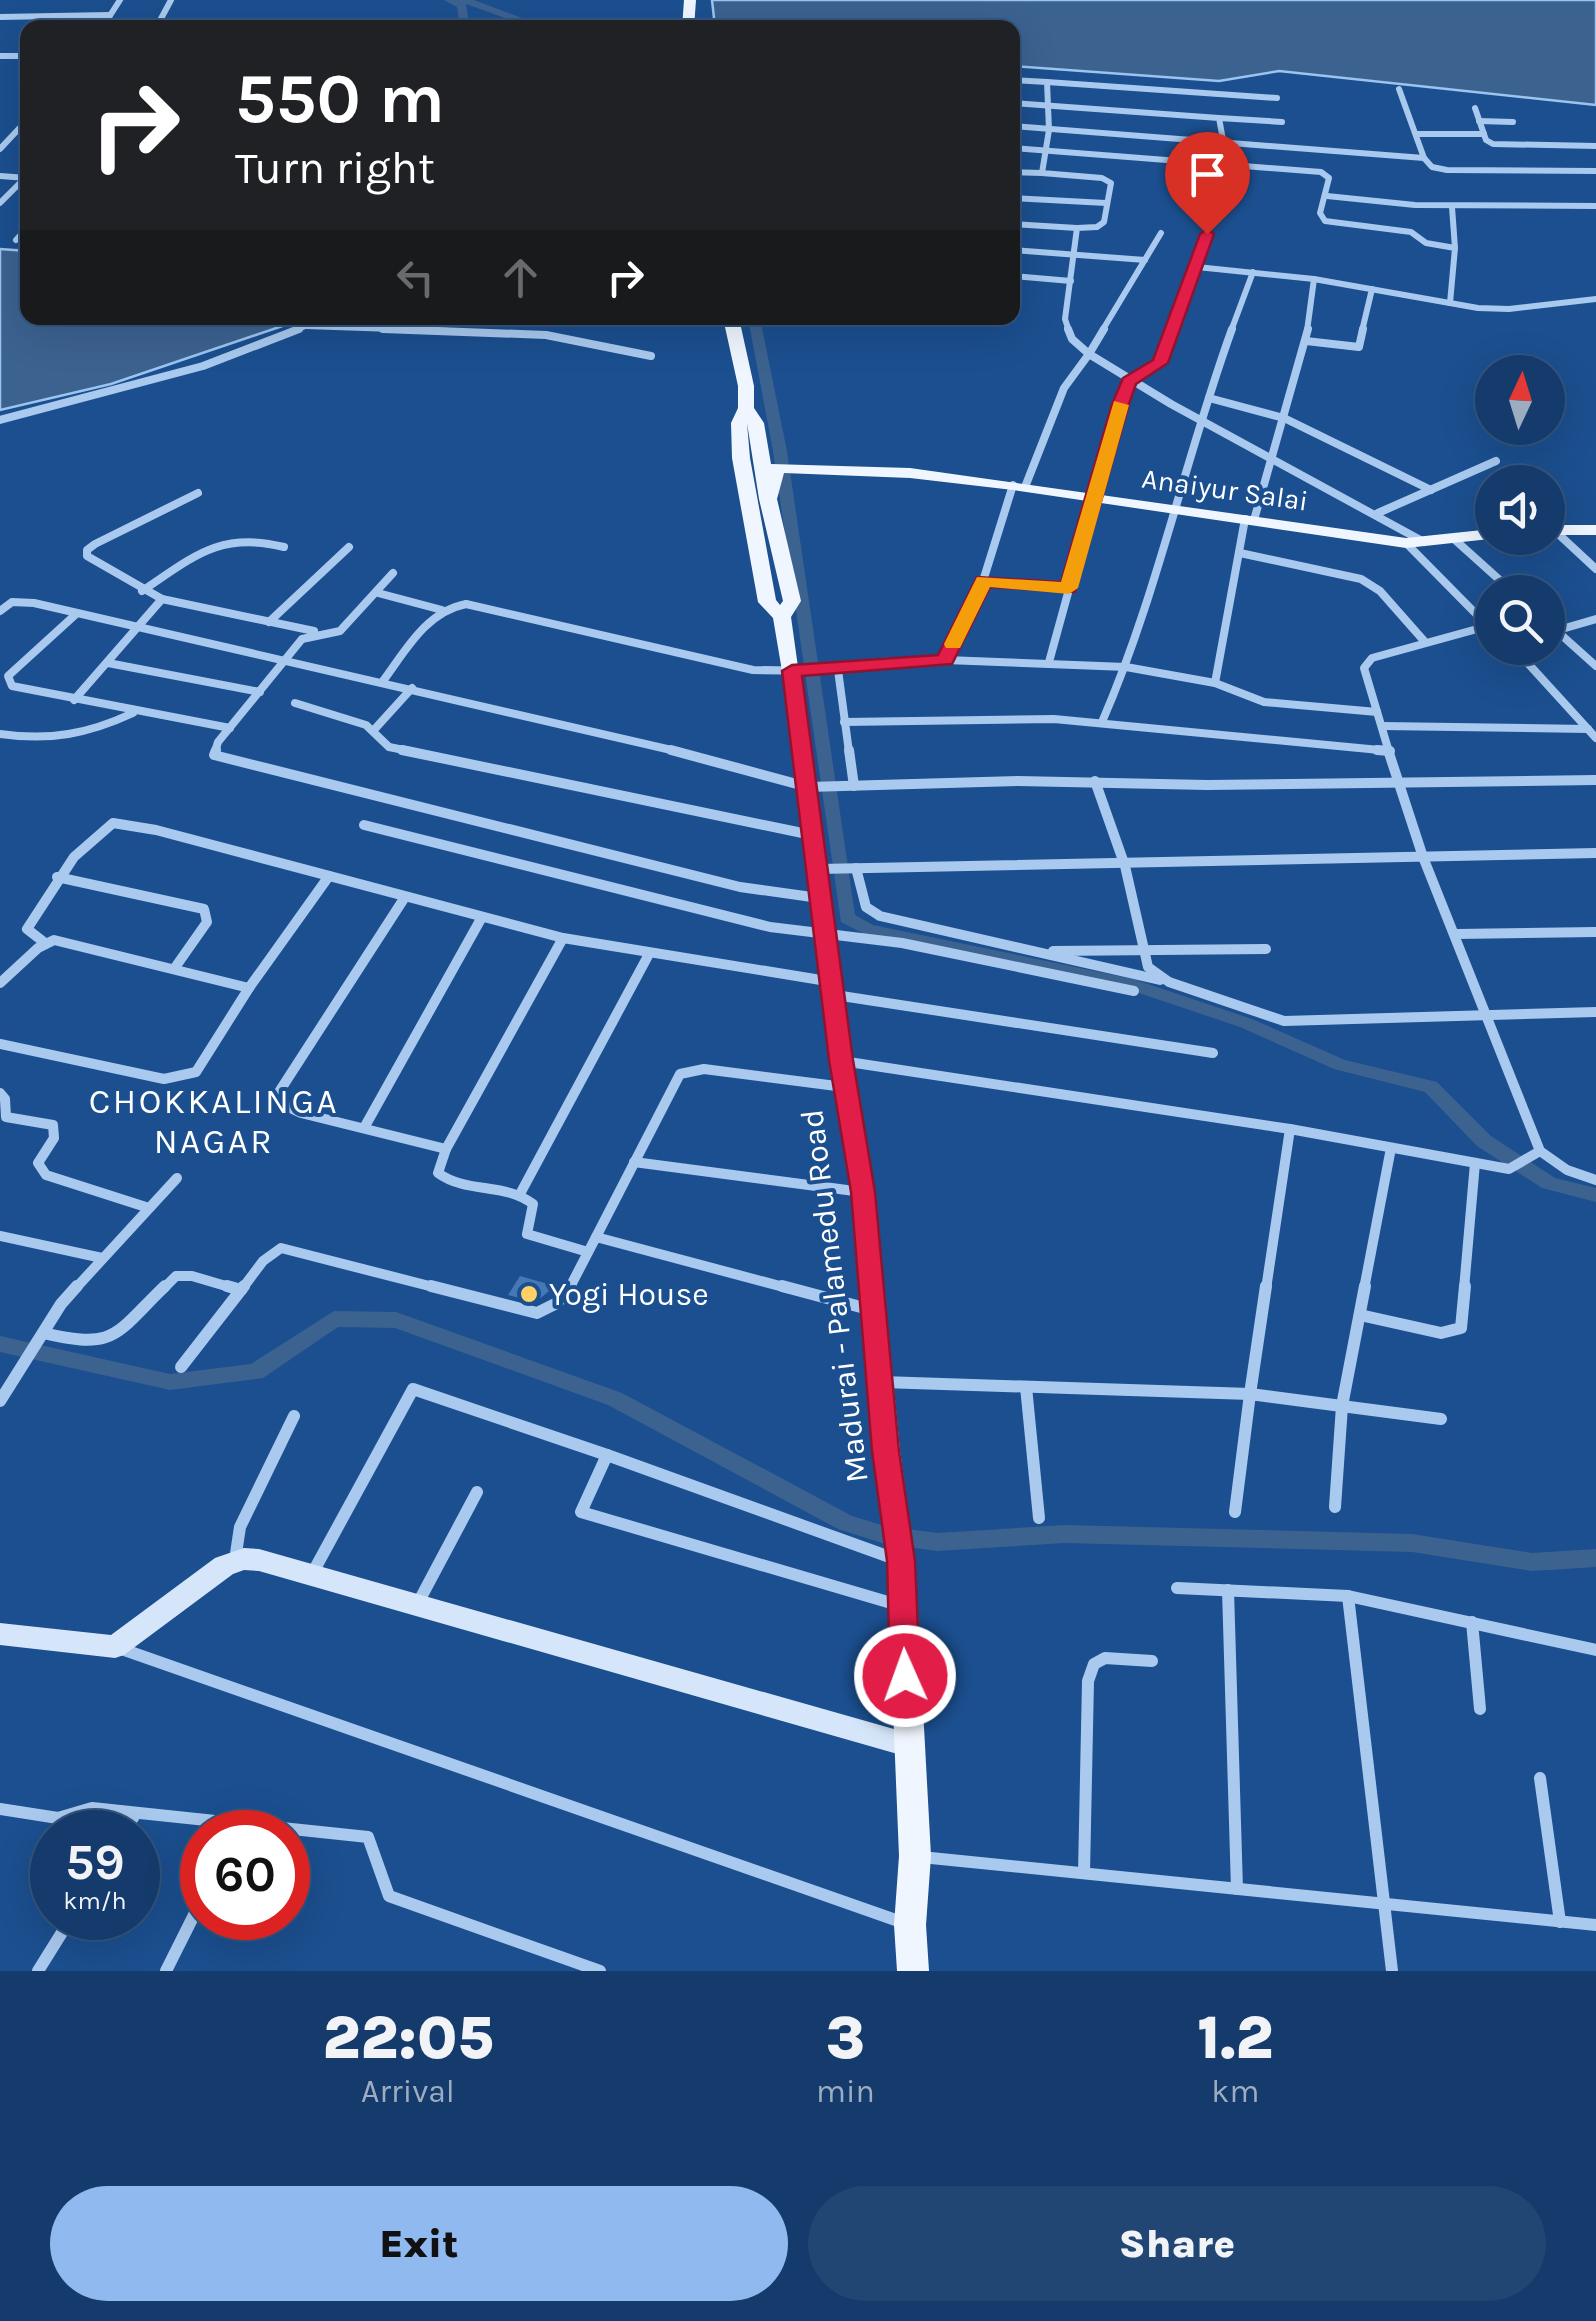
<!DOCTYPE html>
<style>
body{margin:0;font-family:Karla,sans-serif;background:#214673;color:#f1f3f6;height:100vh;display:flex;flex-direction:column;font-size:38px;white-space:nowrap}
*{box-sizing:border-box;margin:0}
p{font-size:32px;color:#9dadc1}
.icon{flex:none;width:55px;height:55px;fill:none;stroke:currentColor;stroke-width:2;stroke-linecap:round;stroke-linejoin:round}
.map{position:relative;height:1971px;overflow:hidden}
.details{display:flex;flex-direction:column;background:#143b6b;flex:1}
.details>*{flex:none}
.hud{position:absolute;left:20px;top:20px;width:1000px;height:305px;border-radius:20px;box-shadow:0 10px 40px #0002,0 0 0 2px #33557e;background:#202124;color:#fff;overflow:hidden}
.needle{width:65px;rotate:4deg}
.buttons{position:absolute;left:1475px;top:355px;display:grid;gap:20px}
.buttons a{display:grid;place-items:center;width:90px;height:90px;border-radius:50%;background:#143b6b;box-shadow:0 10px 40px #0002,0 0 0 2px #33557e;font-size:50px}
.speed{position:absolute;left:30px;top:1810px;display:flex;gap:20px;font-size:50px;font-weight:700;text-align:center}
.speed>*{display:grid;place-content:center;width:130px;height:130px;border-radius:50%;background:#143b6b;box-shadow:0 10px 40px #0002,0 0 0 2px #33557e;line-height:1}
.speed small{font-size:25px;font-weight:400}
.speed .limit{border:15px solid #d22;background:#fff;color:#111}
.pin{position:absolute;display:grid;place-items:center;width:85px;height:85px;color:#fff;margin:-102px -42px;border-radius:50% 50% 50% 0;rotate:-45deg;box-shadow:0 0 10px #0007}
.pin .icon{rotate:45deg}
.me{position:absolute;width:110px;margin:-55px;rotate:358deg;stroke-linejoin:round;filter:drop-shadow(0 0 8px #0008)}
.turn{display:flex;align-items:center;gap:35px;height:210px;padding:0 50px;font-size:45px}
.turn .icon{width:130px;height:130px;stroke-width:2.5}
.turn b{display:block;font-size:70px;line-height:85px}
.lanes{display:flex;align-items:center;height:95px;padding:0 50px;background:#0003;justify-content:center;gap:50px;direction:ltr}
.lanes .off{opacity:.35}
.eta{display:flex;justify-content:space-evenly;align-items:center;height:170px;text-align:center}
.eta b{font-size:60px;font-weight:800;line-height:70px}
.action{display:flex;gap:20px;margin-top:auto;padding:20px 50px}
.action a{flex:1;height:115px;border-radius:60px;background:#90b9f0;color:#111;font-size:40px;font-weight:800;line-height:115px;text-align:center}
.action a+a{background:#214673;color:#f1f3f6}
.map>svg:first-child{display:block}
.water{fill:#3c6290;stroke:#9cc4f0;stroke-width:2.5}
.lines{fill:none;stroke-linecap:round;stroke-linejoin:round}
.canal{fill:#3c6290;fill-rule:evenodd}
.building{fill:#4478b7}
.minor-far3{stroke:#a9c9ee;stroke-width:6}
.minor-far2{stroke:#a9c9ee;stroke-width:8}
.minor-far1{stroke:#a9c9ee;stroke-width:10}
.minor{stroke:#a9c9ee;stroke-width:12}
.secondary{fill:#d6e6fa;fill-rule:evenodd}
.primary{fill:#f0f6ff;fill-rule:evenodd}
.route{fill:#e11d48;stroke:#92132f;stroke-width:2.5}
.slow{fill:#f59e0b}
.poi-dot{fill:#ffd166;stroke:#1b4f8f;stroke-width:4}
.labels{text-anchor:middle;stroke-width:8;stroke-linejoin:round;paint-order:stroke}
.far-street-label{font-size:28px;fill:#fff;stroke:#1b4f8f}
.poi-label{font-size:32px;fill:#fff;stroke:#1b4f8f;text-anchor:start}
.street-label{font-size:32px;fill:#fff;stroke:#1b4f8f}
.neighbourhood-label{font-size:35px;letter-spacing:2.5px;fill:#fff;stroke:#1b4f8f}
</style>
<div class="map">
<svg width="1596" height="1971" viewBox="0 0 1596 1971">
<rect width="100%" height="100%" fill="#1b4f8f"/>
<!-- water -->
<g class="water">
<polygon points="712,0 1596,0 1596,105 1279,71 1219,81 1013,66 1012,28 715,27"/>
<polygon points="0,249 27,251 28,318 306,318 111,384 0,410"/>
</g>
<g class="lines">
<!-- canal -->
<g class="canal">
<polygon points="444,0 474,0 549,28 533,28 466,4 470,28 460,28 457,7"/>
<polygon points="748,318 760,318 787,451 855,915 873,925 1133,979 1252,1019 1345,1060 1437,1082 1491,1136 1555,1178 1596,1188 1596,1202 1542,1188 1477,1146 1425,1092 1334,1069 1240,1027 1124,988 868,936 841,922 773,451"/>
<polygon points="334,1311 396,1312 622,1393 852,1516 885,1526 937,1533 1065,1525 1412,1534 1532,1553 1596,1549 1596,1567 1532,1571 1412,1552 1065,1543 937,1551 885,1544 838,1529 608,1405 395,1328 338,1327 263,1378 170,1390 0,1352 0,1336 170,1374 251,1364"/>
</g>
</g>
<!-- building -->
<polygon class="building" points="520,1276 555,1286 536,1302 508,1295"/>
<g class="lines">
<!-- minor-far3 -->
<g class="minor-far3">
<polyline points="0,17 110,15"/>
<polyline points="102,28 120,0"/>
<polyline points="156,28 171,0"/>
<polyline points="204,28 206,24"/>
<polyline points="254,28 257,23"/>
<polyline points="0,56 28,56"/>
<polyline points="1012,80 1047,82 1049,130 1042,173 1102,178 1111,183 1104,222 1097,227 1077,228 1065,319 1069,331"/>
<polyline points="1047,82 1277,98"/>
<polyline points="1012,103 1219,118 1223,140"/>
<polyline points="1475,108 1486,140 1493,144 1596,146"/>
<polyline points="1219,118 1282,122"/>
<polyline points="1479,121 1513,122"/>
<polyline points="1012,126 1424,158 1399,89"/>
<polyline points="1416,134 1484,134"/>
<polyline points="1012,148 1321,172 1329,178 1320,213 1325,221 1411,232 1426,243 1455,248 1450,303"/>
<polyline points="0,149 28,119"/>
<polyline points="1424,158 1432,167 1447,170 1596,171"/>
<polyline points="1012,172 1042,173"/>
<polyline points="0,176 27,178"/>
<polyline points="1327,196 1415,205 1596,206"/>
<polyline points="1012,198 1106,203"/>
<polyline points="0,203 28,175"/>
<polyline points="1452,207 1455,248"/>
<polyline points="1012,224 1077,228"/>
<polyline points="16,240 28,227"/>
<polyline points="1012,250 1145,260"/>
<polyline points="1197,267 1217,200 1214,191 1220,163"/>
<polyline points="1012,276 1071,281"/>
<polyline points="306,326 450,331"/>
<polyline points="292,331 327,318"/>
<polyline points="1102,331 1161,233"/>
<polyline points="1172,331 1197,267 1314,279 1478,308 1509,309 1596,299"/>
<polyline points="1231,331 1253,272"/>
<polyline points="1307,331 1314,279"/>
<polyline points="1362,331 1372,289"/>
</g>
<!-- minor-far2 -->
<g class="minor-far2">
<polyline points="383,329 546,335 651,356"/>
<polyline points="1104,329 1089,354 1171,404 1424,542"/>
<polyline points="1306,341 1359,347 1363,329"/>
<polyline points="1209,398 1284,418 1431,490"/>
<polyline points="0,420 203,366 299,329"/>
<polyline points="1025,487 1064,388 1089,354 1072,339 1068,329"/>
<polyline points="198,493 95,544 87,550 87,556 162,599 314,631"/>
<polyline points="1378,513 1496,461"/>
<polyline points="1254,520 1308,329"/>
<polyline points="1554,530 1596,569"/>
<polyline points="1454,539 1513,592"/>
<polyline points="1240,553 1361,579 1380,591 1425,642"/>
<polyline points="983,581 1069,588"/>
<path d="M142,591C193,557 220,531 284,547"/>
<polyline points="378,593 442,610"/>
<polyline points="0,611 12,602 34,603 680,752"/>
<polyline points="75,615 8,676 12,686 230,728"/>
<polyline points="269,622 349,547"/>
<polyline points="1548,623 1596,666"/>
<polyline points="1548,633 1596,619"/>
<polyline points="1514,648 1596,738"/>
<polyline points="946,660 983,581 1013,485"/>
<polyline points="1049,662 1120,404 1129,381 1160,363 1173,329"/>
<polyline points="108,663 260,692"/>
<polyline points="838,670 849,752"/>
<path d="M383,681C406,650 426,612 466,604L753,670L825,671L880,662L946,660L1126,667L1215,683L1264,702L1377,712"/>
<polyline points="1215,683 1245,519"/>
<polyline points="74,700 162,599"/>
<polyline points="295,703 366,725 389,747 414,752"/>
<polyline points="844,722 1054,719 1390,751"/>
<path d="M1102,722C1157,596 1185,458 1232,329"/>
<polyline points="1382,726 1588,729"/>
<polyline points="373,731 412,688"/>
<path d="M0,734C50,741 88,734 133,713"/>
<polyline points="215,752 218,742 302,639 340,631 393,573"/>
<polyline points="1389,752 1364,668 1372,658 1488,626 1406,543"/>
</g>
<!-- minor-far1 -->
<g class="minor-far1">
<polyline points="216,750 214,755 740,887 819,898"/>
<polyline points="402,750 812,835"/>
<polyline points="671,750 808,787 1018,781 1207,785 1596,780"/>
<polyline points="849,750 854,786"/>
<polyline points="1377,750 1390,751"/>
<polyline points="1095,781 1125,866 1148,967 1169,982 1284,1021 1596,1012"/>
<polyline points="364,825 770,927 902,943 1134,991"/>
<polyline points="856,868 866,907 880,916 1160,980"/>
<polyline points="819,869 1596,853"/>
<polyline points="57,877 204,909 207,922 174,969"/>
<polyline points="405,897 279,1092 284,1105 301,1113 446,1149"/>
<polyline points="1456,934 1596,932"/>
<path d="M563,938L446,1149L438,1173C467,1194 504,1182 533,1204L527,1234L588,1252"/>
<polyline points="45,943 27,929 74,857 113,823 156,830 563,938 833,982"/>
<polyline points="1053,951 1266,949"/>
<polyline points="0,983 38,948 54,940 249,988"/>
<polyline points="835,995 1213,1053"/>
<polyline points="0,1044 164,1079 196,1072 249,988 329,876"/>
<polyline points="842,1061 1290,1129"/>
<polyline points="0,1093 5,1099 6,1117 53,1125 54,1138 38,1163 46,1175 149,1208"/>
<polyline points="364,1128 482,917"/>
<polyline points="1540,1151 1567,1170 1596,1180"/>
<polyline points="634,1162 862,1192"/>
<polyline points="520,1194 649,954"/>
<polyline points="0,1236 102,1258"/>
<polyline points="596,1237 680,1074 704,1069 844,1087"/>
<polyline points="75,1289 177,1178"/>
<polyline points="163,1289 176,1276 192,1276 236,1289"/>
<polyline points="242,1289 263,1261 281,1248 441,1289"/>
<polyline points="569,1289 596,1237 791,1289"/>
<polyline points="1266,1289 1290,1129 1509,1169 1540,1151 1423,857 1388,750"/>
<polyline points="1364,1289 1391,1148"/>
<polyline points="1464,1289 1475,1163"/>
</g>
<!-- minor -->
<g class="minor">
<polyline points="227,1286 241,1290"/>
<polyline points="431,1286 537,1313 557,1303 571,1286"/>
<polyline points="782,1286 872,1310"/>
<polyline points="1360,1315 1441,1333 1461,1328 1465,1286"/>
<path d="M43,1333C117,1350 114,1335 165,1286"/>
<polyline points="181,1367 244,1286"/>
<polyline points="882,1382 1250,1394 1266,1286"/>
<polyline points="1026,1387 1039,1518"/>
<polyline points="0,1401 61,1304 77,1286"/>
<polyline points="607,1455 898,1560"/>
<polyline points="1335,1507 1342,1406 1365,1286"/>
<polyline points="1235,1512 1250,1394 1441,1419"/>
<polyline points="235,1560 240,1527 294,1416"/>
<polyline points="312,1574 413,1389 607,1455 581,1512 898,1605"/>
<polyline points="1177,1588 1348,1596 1596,1650"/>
<polyline points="1228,1590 1237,1889"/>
<polyline points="1348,1596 1392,1971"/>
<polyline points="418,1603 477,1492"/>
<polyline points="1472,1622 1480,1709"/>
<polyline points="116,1647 907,1924"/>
<polyline points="1540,1778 1560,1922"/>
<polyline points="0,1809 58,1818 92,1808 368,1837 389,1896 600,1971"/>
<polyline points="124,1832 136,1813"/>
<polyline points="921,1857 1596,1925"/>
<polyline points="1084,1873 1088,1681 1094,1664 1105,1658 1152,1661"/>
<polyline points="38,1971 71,1918"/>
<polyline points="166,1971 202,1899"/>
</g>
<!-- secondary -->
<polygon class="secondary" points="244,1548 259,1549 908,1733 918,1736 921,1745 918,1754 908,1757 259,1571 244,1570 233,1574 124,1655 115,1658 0,1645 0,1623 111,1635 215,1558"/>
<!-- primary -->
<g class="primary">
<polygon points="684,0 696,0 694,28 682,28"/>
<path d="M723,318H739L754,386V408L764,423L771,464L910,468L1406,538L1492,529V538H1499L1406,548L1013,490L910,478L784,473L777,499L801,601L791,617L853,1061L875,1192L900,1451L915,1561L931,1856L926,1925L929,1971H897L894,1925L899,1856L887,1561L872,1451L851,1192L829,1061L782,671L773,618L758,602L732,458L731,423L738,408V386ZM747,423L759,499L783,601L780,605L776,600L750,458Z"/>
<rect x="1548" y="525" width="48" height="10"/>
</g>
</g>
<!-- route -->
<polygon class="route" points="1207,229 1214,234 1168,363 1136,384 1129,404 1075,592 990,587 952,664 802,676 853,1060 875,1192 899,1451 915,1561 920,1676 916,1685 905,1689 895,1685 890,1676 887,1561 872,1451 851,1192 829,1060 782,671 792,665 938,655 977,577 1061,582 1112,404 1123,378 1153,360 1200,234"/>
<!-- slow -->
<polygon class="slow" points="1114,401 1129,405 1078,588 1069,594 990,587 960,648 946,648 944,644 977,577 1061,582"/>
<!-- markers -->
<circle class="poi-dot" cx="529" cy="1294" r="10"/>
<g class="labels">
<!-- far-street labels -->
<g class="far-street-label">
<text transform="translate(1225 489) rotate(8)" y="10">Anaiyur Salai</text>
</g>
<!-- poi labels -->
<g class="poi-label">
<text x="549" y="1305">Yogi House</text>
</g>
<!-- street labels -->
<g class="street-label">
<text transform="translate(834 1296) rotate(-97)" y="11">Madurai - Palamedu Road</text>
</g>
<!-- neighbourhood labels -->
<g class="neighbourhood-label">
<text x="214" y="1113">CHOKKALINGA<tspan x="214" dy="40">NAGAR</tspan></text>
</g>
</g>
</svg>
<div class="buttons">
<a><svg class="needle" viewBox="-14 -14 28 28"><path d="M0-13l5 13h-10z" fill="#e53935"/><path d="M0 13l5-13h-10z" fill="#9dadc1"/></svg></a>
<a><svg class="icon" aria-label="sound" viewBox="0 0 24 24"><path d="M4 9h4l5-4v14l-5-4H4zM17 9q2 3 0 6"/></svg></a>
<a><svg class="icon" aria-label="search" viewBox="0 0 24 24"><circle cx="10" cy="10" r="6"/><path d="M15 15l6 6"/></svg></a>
</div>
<div class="speed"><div>59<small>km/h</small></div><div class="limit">60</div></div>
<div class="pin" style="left:1207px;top:234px;background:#d93025"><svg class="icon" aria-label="arrive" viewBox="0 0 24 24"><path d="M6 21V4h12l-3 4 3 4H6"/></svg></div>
<svg class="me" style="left:905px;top:1676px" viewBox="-20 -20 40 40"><circle r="17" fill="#e11d48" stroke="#fff" stroke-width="3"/><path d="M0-11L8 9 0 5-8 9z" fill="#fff"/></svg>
<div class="hud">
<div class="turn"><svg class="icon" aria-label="right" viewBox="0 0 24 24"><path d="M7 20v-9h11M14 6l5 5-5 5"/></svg><div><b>550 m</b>Turn right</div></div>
<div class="lanes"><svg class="icon off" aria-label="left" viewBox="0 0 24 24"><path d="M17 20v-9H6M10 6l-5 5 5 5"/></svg><svg class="icon off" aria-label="ahead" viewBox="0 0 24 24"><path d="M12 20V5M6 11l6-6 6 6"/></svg><svg class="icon" aria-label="right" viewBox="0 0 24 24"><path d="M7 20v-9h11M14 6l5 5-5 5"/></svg></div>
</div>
</div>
<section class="details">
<div class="eta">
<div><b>22:05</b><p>Arrival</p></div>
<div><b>3</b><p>min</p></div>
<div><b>1.2</b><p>km</p></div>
</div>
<div class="action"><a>Exit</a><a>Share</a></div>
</section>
